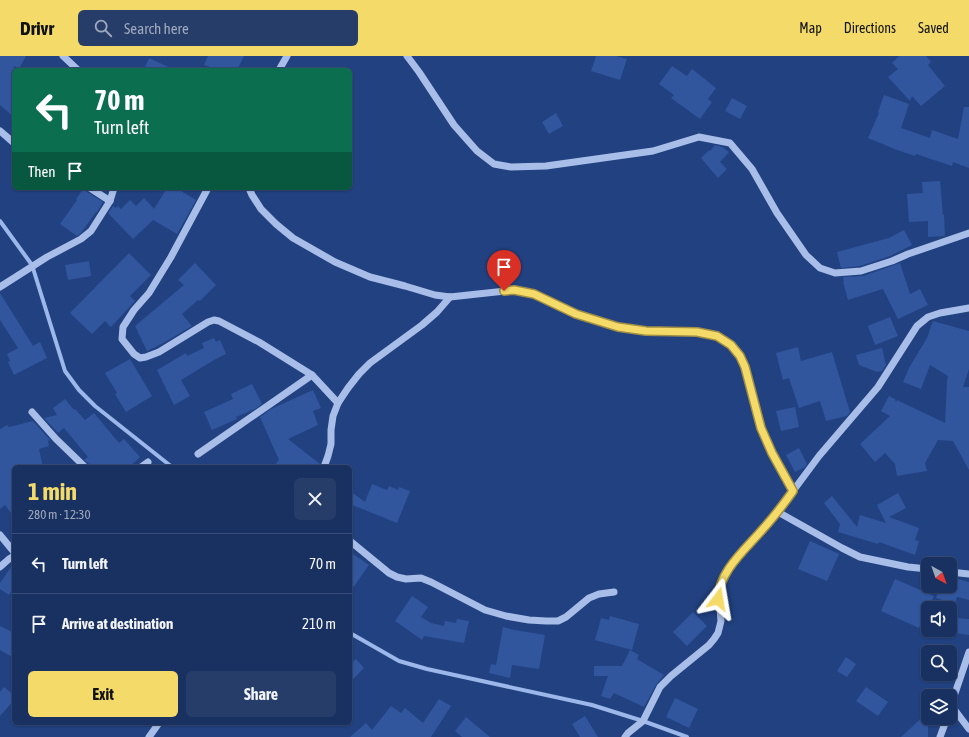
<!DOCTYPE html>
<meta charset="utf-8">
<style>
body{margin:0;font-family:"Asap Condensed",sans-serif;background:#263d6a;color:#f1f3f6;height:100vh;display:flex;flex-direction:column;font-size:15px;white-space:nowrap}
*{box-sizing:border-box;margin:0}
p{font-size:13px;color:#9fa9bd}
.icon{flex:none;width:22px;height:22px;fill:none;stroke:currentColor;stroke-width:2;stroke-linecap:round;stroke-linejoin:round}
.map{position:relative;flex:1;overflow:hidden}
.panel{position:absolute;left:12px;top:409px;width:340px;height:260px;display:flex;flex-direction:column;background:#193161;border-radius:6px;box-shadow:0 1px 3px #0004,0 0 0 1px #374c76}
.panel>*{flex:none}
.banner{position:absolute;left:12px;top:12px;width:340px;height:122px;border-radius:6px;box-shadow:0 1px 3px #0004,0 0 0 1px #374c76;background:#0b6e4f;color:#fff;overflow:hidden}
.needle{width:26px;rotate:140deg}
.tools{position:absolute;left:921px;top:501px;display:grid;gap:8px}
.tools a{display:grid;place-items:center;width:36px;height:36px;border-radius:6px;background:#193161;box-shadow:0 1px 3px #0004,0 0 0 1px #374c76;font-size:20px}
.pin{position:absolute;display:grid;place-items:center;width:34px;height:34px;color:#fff;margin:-41px -17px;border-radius:50% 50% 50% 0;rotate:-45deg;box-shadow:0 0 4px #0007}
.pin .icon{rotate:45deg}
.me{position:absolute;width:44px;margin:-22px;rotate:14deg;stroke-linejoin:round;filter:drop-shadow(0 0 3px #0008)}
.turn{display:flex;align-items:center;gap:14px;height:84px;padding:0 16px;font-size:18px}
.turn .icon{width:52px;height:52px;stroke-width:2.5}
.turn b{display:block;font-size:28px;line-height:34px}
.then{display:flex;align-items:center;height:38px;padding:0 16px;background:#0003;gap:8px;font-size:15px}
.round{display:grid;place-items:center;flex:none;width:42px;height:42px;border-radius:6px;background:#263d6a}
.summary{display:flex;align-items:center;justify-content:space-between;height:68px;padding:0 16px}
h1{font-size:24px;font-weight:700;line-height:30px;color:#f4db69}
.action{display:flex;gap:8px;margin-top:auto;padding:8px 16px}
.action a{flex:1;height:46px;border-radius:6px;background:#f4db69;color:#111;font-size:16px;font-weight:700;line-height:46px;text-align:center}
.action a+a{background:#263d6a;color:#f1f3f6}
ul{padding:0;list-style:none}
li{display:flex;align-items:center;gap:12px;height:60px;padding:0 16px;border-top:1px solid #374c76}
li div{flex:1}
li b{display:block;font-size:15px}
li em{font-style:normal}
header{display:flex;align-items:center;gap:24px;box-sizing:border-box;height:56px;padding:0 20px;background:#f4db69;color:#111}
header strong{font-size:19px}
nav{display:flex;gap:22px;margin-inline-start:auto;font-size:14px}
.search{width:280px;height:36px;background:#263d6a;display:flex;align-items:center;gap:10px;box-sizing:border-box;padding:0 14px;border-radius:6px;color:#9fa9bd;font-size:15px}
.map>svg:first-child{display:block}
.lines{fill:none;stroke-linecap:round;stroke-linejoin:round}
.stream{stroke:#9cb7e9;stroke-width:4}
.building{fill:#31569e}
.minor{stroke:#a8bee8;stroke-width:7}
.route-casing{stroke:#9f8e44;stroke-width:10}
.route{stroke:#f4db69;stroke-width:7}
</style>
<header>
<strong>Drivr</strong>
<div class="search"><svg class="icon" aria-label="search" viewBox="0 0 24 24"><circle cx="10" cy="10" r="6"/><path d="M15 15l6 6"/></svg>Search here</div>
<nav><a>Map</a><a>Directions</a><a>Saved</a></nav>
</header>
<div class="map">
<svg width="969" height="681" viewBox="0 0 969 681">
<rect width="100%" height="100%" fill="#214181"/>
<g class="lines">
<!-- stream -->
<g class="stream">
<polyline points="0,165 32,209 65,315 79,334 95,350 172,411"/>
<polyline points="350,577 399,605 427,613 592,649 643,665 687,681"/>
</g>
</g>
<!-- building -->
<g class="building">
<polygon points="0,0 26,0 19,13 14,10 14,61 0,49"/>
<polygon points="208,0 244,0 237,14 209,14 210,11 204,9"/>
<polygon points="596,0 616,0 627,3 620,24 591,15"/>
<polygon points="899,0 926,0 931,6 928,9 945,30 921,50 912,40 910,45 888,21 898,13 892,7"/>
<polygon points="149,2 175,14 144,14"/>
<polygon points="672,10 687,20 692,13 716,32 708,43 712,46 700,63 671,42 674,39 659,28"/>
<polygon points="884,39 909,48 901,72 930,82 932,74 958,83 964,51 969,51 969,112 953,106 952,110 916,98 915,100 897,94 868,82 879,57 878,56"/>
<polygon points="732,42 747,50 740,63 725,55"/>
<polygon points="556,57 563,70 549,78 542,66"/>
<polygon points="715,89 722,91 729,96 720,106 727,113 718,122 701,102 709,94 710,95"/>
<polygon points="940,125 943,159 944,159 945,180 928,181 928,165 909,166 907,138 923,137 922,126"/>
<polygon points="84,132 85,132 87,136 103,146 97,156 96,156 81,177 77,180 60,168 77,144 76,143"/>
<polygon points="167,132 176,132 196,144 177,178 153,164 133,183 108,157 113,150 116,152 118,150 121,153 130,144 136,150 144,142 154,153"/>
<polygon points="904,174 912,189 890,200 860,210 841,212 837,196 889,182"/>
<polygon points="129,197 151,219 130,240 135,245 111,271 105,265 92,278 70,257"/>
<polygon points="89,205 91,220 68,224 65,209"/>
<polygon points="195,207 216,229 200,245 198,244 182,258 192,270 163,287 147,295 135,270 184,229 178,224"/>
<polygon points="900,207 910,238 920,233 928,249 898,263 883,233 848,244 843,226 844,226 843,221 863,220"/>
<polygon points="0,237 33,290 40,286 47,302 14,319 8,306 10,305 7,298 18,292 0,264"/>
<polygon points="890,261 898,280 875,289 868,270"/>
<polygon points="933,265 969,275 969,313 963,331 969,331 969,414 953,385 938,384 925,407 927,415 897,420 895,408 885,397 875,406 860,388 890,360 881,355 889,340 895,343 896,346 897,344 945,367 947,325 948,320 930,309 921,333 903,326 909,312 927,282"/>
<polygon points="214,282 216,286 220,284 226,298 214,304 181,324 190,340 174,349 157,314 186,297 187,300 204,292 202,287"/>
<polygon points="798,291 801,305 832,296 850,356 847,360 826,365 820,345 799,352 789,322 783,324 776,297"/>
<polygon points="882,292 886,309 882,315 877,316 859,309 856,299"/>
<polygon points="130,303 152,340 126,356 115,338 117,337 105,317"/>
<polygon points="252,328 262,348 255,353 236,361 237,363 212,374 204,356 233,343 231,338"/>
<polygon points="313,334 321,352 313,355 318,369 288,383 320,408 319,411 273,411 279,404 260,361 271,353"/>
<polygon points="65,343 74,354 75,353 85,364 94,357 119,387 124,383 140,401 129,411 90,411 89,408 84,404 88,401 64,372 58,377 44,362 57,359 53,352"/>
<polygon points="795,351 799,371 781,375 776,355"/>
<polygon points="33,365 50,384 48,385 49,390 39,393 43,411 14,411 14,461 5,449 0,453 0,373 7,369 9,371"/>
<polygon points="799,392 807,408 805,411 795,416 786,399"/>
<polygon points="372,428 387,434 389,430 398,434 399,431 410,435 397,467 350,448 350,435 365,446"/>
<polygon points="898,437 906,452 889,461 919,472 915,484 919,485 915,499 879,486 878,488 838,476 840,468 824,447 832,440 857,471 860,459 886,467 877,449"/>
<polygon points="810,485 839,498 827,525 798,513"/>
<polygon points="350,496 369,509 350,536"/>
<polygon points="14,507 14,532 9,539 0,533 0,527"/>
<polygon points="950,521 969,526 969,544 957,541 955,548 936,542 940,530 950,530"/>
<polygon points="895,523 934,540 919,572 881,555"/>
<polygon points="412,540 428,551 421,561 431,567 444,570 445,565 456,567 457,563 469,565 464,587 424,580 422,584 395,565"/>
<polygon points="693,556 707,570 687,590 673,576"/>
<polygon points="610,560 639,568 632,594 595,584 601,562 609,564"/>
<polygon points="956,562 969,563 969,579 954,577"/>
<polygon points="0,570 14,577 14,602 0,594"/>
<polygon points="503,571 515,574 545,579 539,613 512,609 510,622 489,617 491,608 496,609"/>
<polygon points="630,594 639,599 637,603 664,619 656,629 644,651 614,637 610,643 601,640 608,620 594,620 594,610 622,610"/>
<polygon points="846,601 856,608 847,621 837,615"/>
<polygon points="356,603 364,612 350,626 350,609"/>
<polygon points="4,631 14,639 14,644 0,660 0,636"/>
<polygon points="866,631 888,646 878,660 856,645"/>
<polygon points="675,642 698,653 689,672 666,661"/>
<polygon points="439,643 451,650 431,681 350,681 366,667 372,674 391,650 401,657 405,652 423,667"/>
<polygon points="928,656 928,681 901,681"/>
<polygon points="585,660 598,681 580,681 572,668"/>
<polygon points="466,661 490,681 462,681 455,675"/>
</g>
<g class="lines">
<!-- minor -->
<g class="minor">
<polyline points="63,0 78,14"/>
<polyline points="407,0 419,16 454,69 477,95 494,108 511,111 546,110 653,95 699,81 730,87 752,113 777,157 806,199 820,212 835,217 861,215 892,205 908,198 969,177"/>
<polyline points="279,14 287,0"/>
<polyline points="0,75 14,87"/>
<polyline points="90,132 110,145"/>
<polyline points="208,132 171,201 149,237 134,254 123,271 122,283 134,298 140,302 146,301 159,296 208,266 214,264 219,265 259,286 312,319 338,347"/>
<polyline points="249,132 252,139 261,153 276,168 293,182 335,206 370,221 405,230 435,239 450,241 514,234 525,235 535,238 576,258 618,271 645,275 697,276 717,280 731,289 740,300 745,311 761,372 772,397 793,435"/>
<polyline points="0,231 47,201 81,183 91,175 110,145 114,132"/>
<polyline points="32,356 56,383 85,411"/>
<polyline points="198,398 312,319"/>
<polyline points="141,411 148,406"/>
<polyline points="324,411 328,400 331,388 331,374 333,360 338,347 348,332 359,318 370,307 422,269 437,256 450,241"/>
<polyline points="778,456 842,492 860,501 908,511 928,513"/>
<polyline points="0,479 14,496"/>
<polyline points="350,485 389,517 397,521 406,523 421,522 431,526 485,554 506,560 529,564 546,565 558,565 566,561 589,542 599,538 614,536"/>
<polyline points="0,511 9,503 14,500"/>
<polyline points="950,516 969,518"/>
<polyline points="951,649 969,673"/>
<polyline points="950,652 969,596"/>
<polyline points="149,681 159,667"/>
<polyline points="625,681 628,677 643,665 660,631 671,620 709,589 714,583 718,577 721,565 720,553 718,543 718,535 726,517 741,497 778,456 793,435 819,400 878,331 917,270 928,261 940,257 969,252"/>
<polyline points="940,681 947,662"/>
</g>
</g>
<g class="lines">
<defs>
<path id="route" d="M504,235L514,234L534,238L576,258L618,271L646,275L697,276L717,280L731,289L740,300L745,311L761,372L772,397L793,435C783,449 773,462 762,474C745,494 719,515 718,543"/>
</defs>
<!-- route casing -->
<use href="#route" class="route-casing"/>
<!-- route -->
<use href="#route" class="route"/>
</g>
</svg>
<div class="tools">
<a><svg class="needle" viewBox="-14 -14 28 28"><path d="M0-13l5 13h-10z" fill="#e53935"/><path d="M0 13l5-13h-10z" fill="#9fa9bd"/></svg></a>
<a><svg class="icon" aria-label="sound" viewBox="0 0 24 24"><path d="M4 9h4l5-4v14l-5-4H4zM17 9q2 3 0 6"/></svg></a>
<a><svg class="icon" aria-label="search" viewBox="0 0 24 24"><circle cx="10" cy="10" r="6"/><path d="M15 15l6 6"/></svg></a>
<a><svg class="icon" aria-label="layers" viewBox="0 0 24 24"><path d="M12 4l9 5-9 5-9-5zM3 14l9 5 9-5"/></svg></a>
</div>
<div class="pin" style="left:504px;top:235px;background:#d93025"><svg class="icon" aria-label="arrive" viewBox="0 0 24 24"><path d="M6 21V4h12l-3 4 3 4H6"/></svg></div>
<svg class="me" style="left:718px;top:543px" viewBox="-20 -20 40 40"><path d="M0-17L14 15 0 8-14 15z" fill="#f4db69" stroke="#fff" stroke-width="4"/></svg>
<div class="banner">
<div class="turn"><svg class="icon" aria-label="left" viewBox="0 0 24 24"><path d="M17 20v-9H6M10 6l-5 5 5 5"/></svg><div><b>70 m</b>Turn left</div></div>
<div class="then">Then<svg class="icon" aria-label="arrive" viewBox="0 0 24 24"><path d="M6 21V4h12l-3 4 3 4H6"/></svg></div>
</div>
<section class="panel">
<div class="summary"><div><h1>1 min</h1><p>280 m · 12:30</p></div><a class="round"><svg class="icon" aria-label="close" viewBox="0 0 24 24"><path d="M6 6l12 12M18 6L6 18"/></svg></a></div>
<ul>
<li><svg class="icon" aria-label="left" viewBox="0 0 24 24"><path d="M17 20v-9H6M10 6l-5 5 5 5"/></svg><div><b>Turn left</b></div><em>70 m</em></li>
<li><svg class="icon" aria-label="arrive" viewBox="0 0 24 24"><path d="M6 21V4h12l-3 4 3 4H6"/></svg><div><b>Arrive at destination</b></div><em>210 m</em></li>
</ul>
<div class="action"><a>Exit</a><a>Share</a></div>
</section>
</div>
